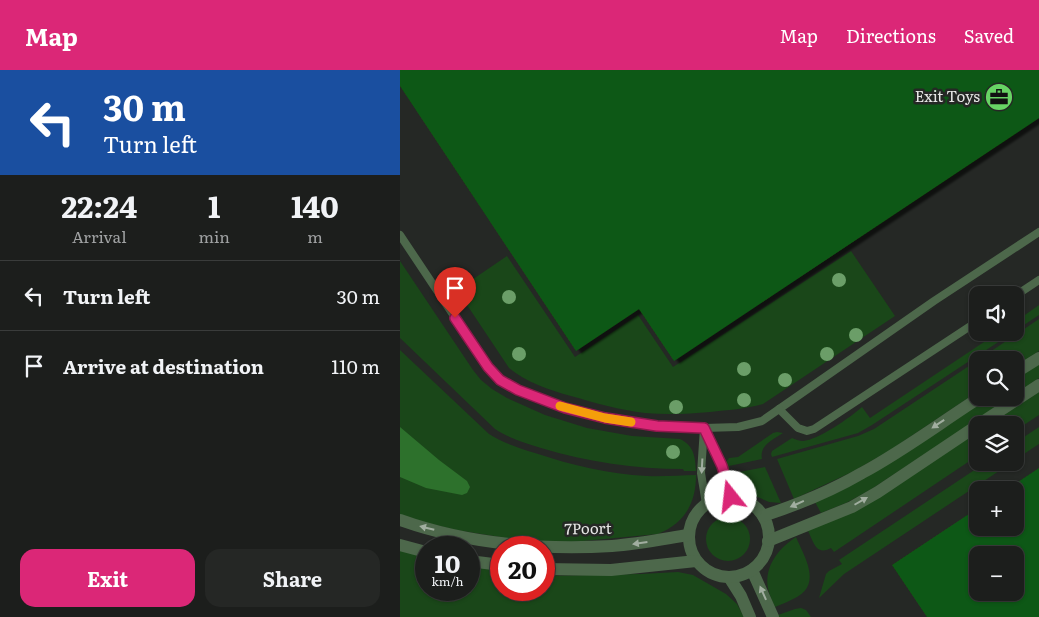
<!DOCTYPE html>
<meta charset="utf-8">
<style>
body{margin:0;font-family:Literata,serif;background:#252725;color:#f1f3f6;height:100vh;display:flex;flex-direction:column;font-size:19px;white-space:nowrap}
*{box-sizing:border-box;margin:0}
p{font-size:16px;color:#a0a2a3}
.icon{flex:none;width:28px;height:28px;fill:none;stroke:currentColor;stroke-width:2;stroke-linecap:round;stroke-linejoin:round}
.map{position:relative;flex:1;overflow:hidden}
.drawer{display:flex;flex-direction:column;background:#1c1e1c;width:400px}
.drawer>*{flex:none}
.banner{background:#1a4fa0;color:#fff;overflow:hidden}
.controls{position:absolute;left:569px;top:216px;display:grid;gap:10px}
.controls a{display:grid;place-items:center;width:55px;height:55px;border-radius:10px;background:#1c1e1c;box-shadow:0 1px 4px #0004,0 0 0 1px #3a3c3b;font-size:25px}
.speed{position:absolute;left:15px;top:466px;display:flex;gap:10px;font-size:25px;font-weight:700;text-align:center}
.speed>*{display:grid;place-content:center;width:65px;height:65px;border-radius:50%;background:#1c1e1c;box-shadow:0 1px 4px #0004,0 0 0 1px #3a3c3b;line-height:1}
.speed small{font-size:12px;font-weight:400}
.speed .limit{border:8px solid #d22;background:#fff;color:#111}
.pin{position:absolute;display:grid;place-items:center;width:42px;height:42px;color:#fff;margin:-51px -21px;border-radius:50% 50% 50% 0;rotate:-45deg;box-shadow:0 0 5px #0007}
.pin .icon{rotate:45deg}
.me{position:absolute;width:55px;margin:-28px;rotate:344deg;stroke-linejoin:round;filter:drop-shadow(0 0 4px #0008)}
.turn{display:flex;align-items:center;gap:18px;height:105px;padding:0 20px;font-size:22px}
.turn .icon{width:65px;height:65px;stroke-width:2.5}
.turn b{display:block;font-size:35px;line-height:42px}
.eta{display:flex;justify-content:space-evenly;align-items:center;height:85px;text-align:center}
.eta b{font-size:30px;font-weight:700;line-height:35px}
.primary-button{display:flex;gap:10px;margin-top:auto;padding:10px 20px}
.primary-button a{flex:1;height:58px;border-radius:15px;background:#db2777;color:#fff;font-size:20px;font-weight:700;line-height:58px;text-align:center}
.primary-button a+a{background:#252725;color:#f1f3f6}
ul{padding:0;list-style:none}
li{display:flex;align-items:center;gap:15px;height:70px;padding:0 20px;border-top:1px solid #3a3c3b}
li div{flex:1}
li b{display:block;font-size:19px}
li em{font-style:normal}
header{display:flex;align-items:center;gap:30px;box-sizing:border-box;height:70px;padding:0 25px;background:#db2777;color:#fff}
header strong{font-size:24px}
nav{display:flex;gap:28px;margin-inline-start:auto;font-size:18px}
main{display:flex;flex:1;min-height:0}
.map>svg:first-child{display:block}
.green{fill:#1a4719}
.water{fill:#2d712c}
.building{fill:#115913;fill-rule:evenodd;filter:url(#shadow)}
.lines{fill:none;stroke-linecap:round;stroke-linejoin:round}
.service{stroke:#4d684b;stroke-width:8}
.minor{stroke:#4d684b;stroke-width:12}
.tertiary{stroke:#4d684b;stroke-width:12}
.tree{fill:#6b9e68}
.oneway{fill:#a1aea0}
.route-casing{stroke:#8e194d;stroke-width:12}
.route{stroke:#db2777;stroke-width:9}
.slow{stroke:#f59e0b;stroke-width:9}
.labels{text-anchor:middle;stroke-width:5;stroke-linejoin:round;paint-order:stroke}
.poi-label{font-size:15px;fill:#e6e7e5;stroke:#252825;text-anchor:end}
.street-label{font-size:15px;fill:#e6e7e5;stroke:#252825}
</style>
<header>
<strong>Map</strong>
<nav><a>Map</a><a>Directions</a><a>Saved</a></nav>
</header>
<main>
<section class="drawer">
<div class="banner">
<div class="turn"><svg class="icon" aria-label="left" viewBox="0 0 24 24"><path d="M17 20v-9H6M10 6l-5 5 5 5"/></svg><div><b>30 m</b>Turn left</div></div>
</div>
<div class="eta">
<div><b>22:24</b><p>Arrival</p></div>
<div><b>1</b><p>min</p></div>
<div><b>140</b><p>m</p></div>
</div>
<ul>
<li><svg class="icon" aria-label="left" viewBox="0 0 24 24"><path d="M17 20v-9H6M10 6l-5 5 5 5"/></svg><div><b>Turn left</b></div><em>30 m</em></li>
<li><svg class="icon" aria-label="arrive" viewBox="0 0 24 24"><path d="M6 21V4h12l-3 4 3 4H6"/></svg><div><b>Arrive at destination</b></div><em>110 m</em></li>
</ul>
<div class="primary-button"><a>Exit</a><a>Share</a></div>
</section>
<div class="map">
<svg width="639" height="547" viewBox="0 0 639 547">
<defs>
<filter id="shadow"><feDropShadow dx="5.5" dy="3" stdDeviation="1" flood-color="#0009"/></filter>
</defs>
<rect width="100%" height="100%" fill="#252825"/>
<!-- green -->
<g class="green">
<path d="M451,181L495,246L363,334C345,339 328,340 310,342C289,344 267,345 245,343C220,340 195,333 171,326C149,320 126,312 109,298L57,220L107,186L175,287L238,245L273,297Z"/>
<path d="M0,191L73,300L81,310L92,319L107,328L145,345L187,358L232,366L280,369C294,376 295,386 296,401H284L283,399C235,399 188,392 141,378C126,373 108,368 95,359L0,268Z"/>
<polygon points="639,235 639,245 615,261 615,252"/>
<polygon points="639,249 639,281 615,297 615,290 578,290"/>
<path d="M599,262L612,263L472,355L458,363L372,387L371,384L372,381L392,368C395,369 399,371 403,371C418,370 451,347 462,337L470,348Z"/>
<path d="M0,280L89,364C103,373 119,378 135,383C171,395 208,404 247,406C263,407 280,405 296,405C296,433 285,453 258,464L172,472L126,471L56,460L0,446Z"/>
<polygon points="578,290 577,322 489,381 452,402 394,429 377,389 458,366 474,359"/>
<polygon points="639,294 639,308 615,324 615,310"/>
<polygon points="639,322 639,345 615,361 615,355 589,355"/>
<polygon points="588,328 610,328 470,420 446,433 421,443 415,432 491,392"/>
<polygon points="639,357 639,374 615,390 615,373"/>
<path d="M377,362L383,363C373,370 359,375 362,389L329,396L330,400L327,401L326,392L329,388L338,387L373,363Z"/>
<path d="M577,363V386L434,482L431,478C416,486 414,473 408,461Z"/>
<polygon points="585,393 611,393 444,504 419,528 426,504 429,501 442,494 439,490"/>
<polygon points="365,397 381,433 369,432 346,422 337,416 329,404"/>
<circle cx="328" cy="469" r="22"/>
<path d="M396,467C404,486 422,513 397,527C390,531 382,534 375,537C372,531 369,524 368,518C364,496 379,478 396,467Z"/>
<polygon points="0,479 26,486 26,520 69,520 69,496 101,500 101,520 144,520 144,506 241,504 278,502 293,505 326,524 337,534 344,547 0,547"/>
<polygon points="401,538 406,540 411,547 379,547 378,545 395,539"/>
</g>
<!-- water -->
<polygon class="water" points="0,357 39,390 67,411 70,417 67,423 62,425 26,418 0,407"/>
<!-- building -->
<g class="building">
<polygon points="0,0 639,0 639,48 274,291 239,239 176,281 0,16"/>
<path d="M639,398V547H527L492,495L578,438V458H615V414ZM578,485H615V522H578Z"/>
</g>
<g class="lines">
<!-- service -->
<g class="service">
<polyline points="0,165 88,297 100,310 118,320 165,338 205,348 257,356 304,358 338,357 362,351 534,231 639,162"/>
<polyline points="615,226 639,210"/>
<polyline points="379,339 398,358 407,361 414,359 578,251"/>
<polyline points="304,358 301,403 306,434"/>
<polyline points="305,359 322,396 331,427"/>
</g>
<!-- minor -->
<g class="minor">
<polyline points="352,500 373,547"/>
<polyline points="329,507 341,526 350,547"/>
</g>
<!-- tertiary -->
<g class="tertiary">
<polyline points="615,303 639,288"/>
<polyline points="578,355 639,315"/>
<circle cx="329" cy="467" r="40"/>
<path d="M363,446C397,435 431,421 462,403C503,381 540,353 579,328"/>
<path d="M0,450C67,474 141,480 212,476C238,474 263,469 288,465"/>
<polyline points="368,471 452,437 478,422 578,355"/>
<polyline points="0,475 26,482"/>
<polyline points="69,491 101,495"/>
<polyline points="144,499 211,500 296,491"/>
</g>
</g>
<!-- trees -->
<g class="tree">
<circle cx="439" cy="210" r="7"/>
<circle cx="109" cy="227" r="7"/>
<circle cx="456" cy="265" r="7"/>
<circle cx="119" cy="284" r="7"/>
<circle cx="427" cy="284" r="7"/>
<circle cx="344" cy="299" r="7"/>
<circle cx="385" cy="310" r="7"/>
<circle cx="344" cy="330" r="7"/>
<circle cx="276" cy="337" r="7"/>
<circle cx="273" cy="382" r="7"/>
</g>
<!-- one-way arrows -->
<defs><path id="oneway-solid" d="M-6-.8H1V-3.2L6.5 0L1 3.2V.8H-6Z" transform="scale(1.25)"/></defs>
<g class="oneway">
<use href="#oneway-solid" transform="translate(538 354) rotate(146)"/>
<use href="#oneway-solid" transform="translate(302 396) rotate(93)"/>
<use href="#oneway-solid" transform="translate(461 431) rotate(-30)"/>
<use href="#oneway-solid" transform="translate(397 434) rotate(156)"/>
<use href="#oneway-solid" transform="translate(27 458) rotate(-166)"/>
<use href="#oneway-solid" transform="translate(240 473) rotate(172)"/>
<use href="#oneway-solid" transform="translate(363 523) rotate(-114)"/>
</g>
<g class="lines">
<defs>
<polyline id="route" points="55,248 88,297 100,310 118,320 165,338 205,348 257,356 304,358 322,396 331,427"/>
</defs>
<!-- route casing -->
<use href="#route" class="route-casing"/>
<!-- route -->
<use href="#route" class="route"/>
<!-- slow -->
<polyline class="slow" points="160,336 205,348 231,352"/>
</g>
<!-- icons -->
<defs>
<symbol id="office-disc" viewBox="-11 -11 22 22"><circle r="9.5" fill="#68d465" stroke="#252825"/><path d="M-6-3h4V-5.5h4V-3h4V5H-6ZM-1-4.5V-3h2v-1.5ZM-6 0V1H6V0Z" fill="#111"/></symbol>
</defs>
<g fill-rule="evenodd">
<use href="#office-disc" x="583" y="11" width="32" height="32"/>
</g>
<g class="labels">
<!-- poi labels -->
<g class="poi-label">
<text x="580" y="32">Exit Toys</text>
</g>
<!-- street labels -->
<g class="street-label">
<text transform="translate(188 459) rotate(-1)" y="5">7Poort</text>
</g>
</g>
</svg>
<div class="controls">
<a><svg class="icon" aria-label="sound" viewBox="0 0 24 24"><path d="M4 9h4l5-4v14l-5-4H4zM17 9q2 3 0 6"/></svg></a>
<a><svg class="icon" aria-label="search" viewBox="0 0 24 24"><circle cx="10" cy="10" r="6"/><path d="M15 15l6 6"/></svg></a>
<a><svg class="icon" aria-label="layers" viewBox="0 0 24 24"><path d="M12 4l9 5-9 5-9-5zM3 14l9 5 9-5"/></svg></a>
<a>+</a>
<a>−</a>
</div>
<div class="speed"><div>10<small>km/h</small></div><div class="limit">20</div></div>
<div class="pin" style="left:55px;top:248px;background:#d93025"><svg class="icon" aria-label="arrive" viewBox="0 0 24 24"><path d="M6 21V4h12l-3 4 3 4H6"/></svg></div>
<svg class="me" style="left:331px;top:427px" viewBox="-20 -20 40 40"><circle r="19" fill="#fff"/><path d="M0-13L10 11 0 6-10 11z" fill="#db2777"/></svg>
</div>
</main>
